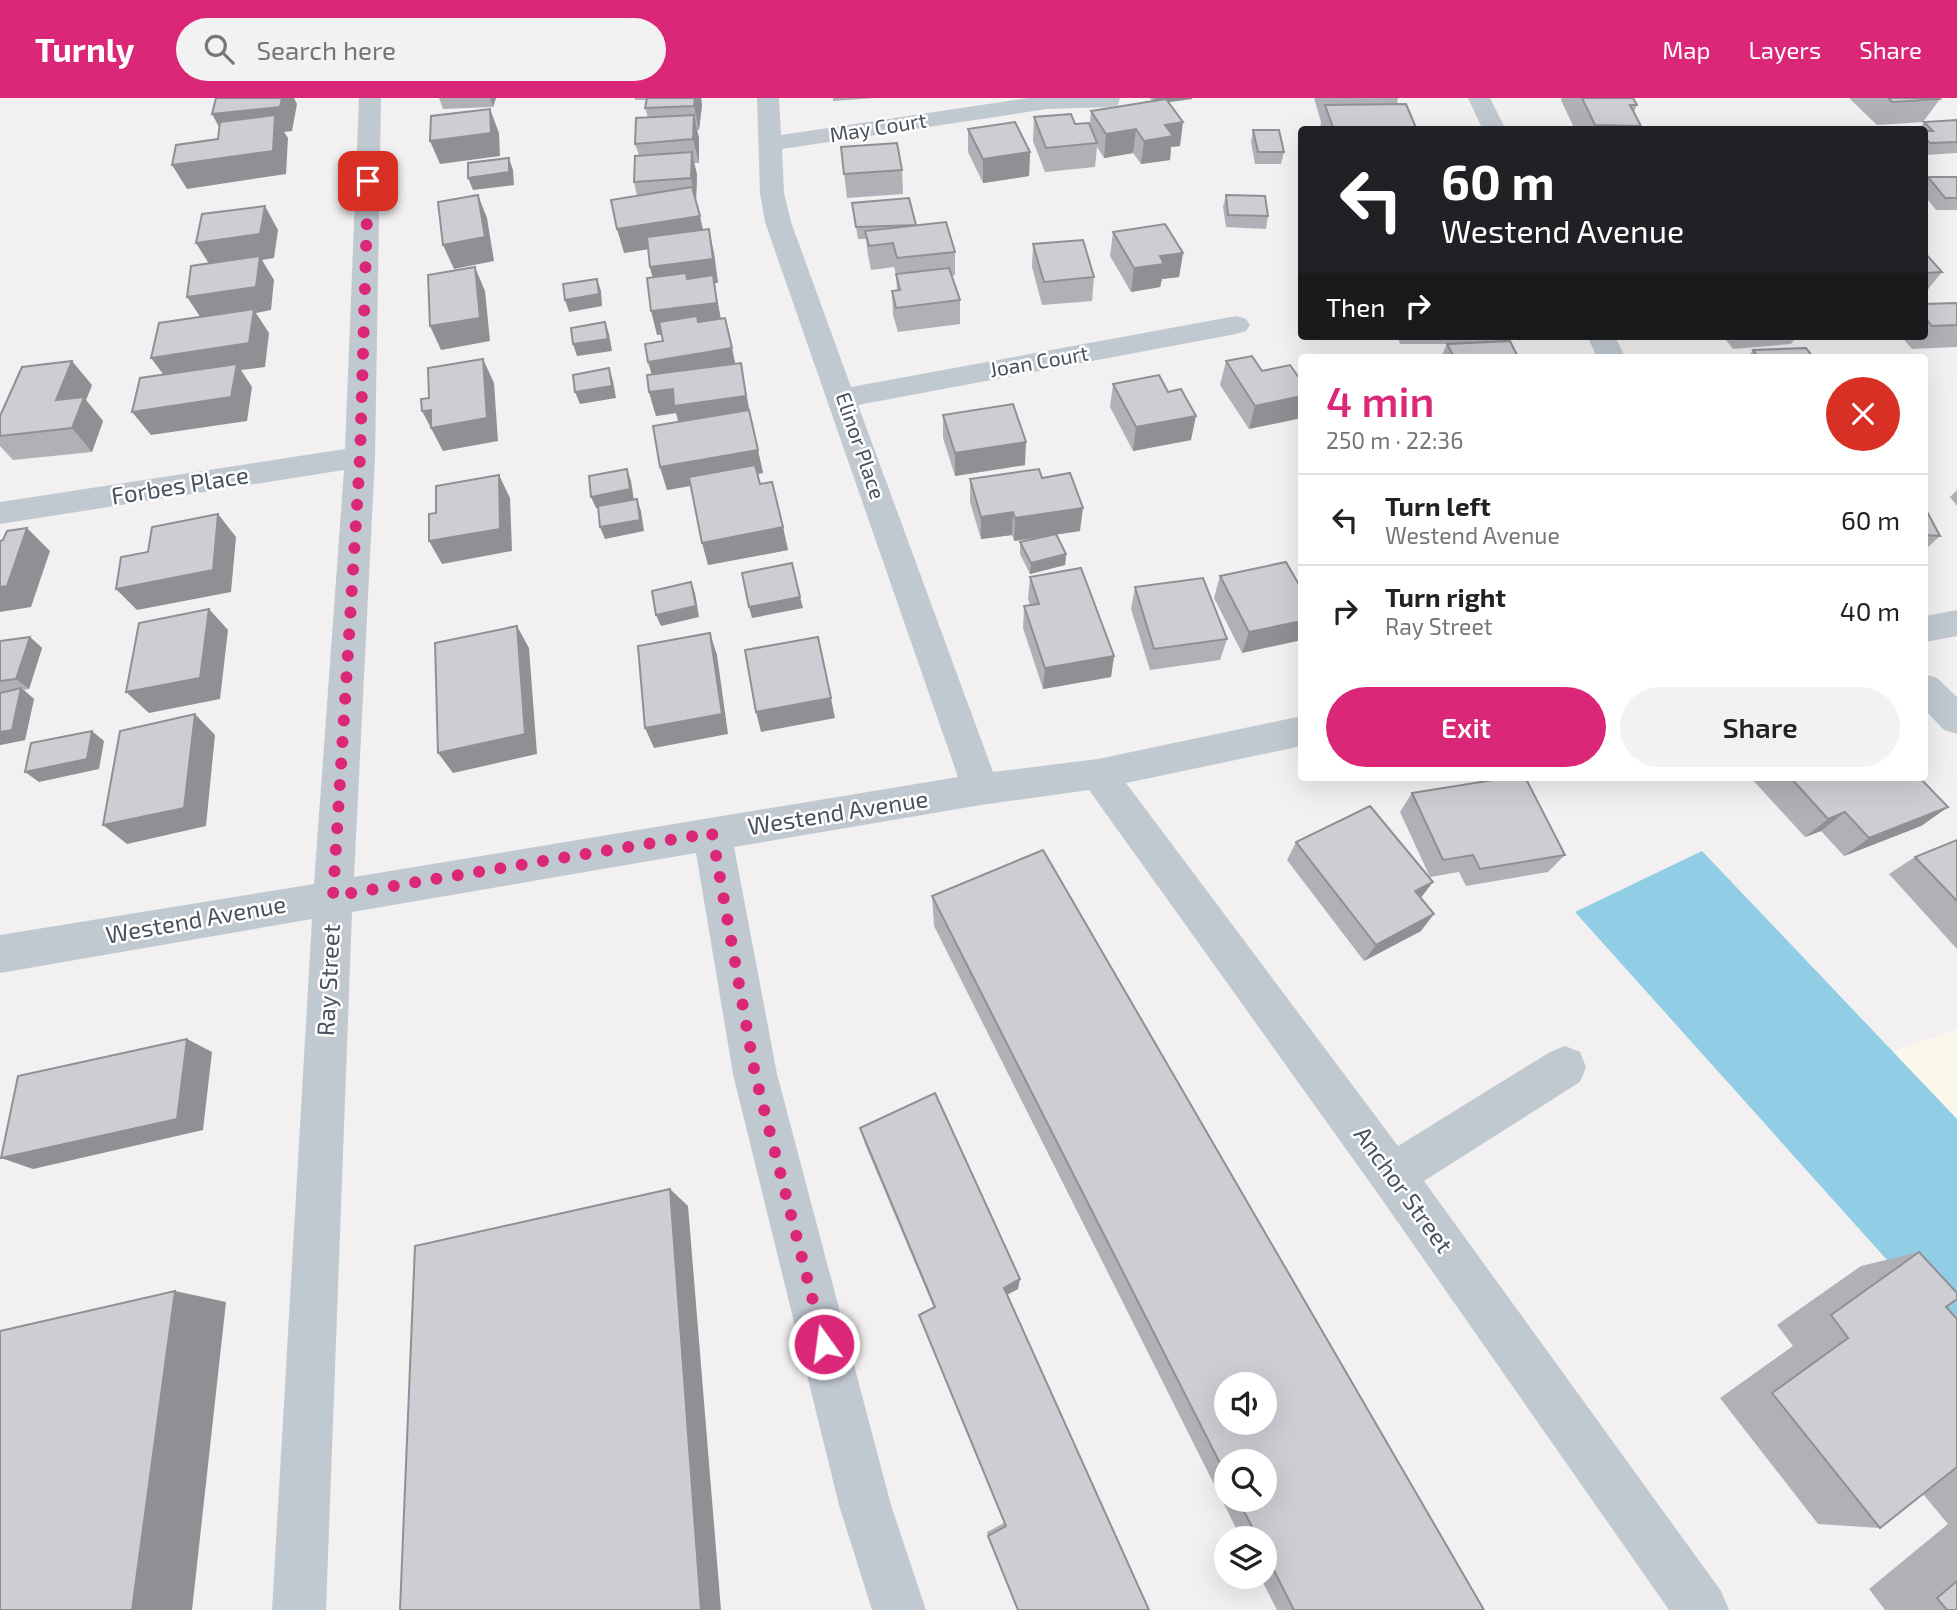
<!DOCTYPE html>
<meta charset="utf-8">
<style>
body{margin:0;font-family:"Exo 2",sans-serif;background:#f2f2f2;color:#222;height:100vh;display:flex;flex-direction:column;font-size:26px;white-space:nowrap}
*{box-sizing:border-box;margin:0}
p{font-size:23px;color:#767676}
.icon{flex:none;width:38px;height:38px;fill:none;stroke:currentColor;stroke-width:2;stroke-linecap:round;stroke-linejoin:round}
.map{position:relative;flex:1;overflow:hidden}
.details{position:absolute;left:1298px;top:256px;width:630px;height:427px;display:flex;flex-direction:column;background:#fff;border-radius:7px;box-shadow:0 7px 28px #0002}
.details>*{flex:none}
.top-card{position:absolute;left:1298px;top:28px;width:630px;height:214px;border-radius:7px;box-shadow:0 7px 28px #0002;background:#202124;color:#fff;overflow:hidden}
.tools{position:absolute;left:1214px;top:1274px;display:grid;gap:14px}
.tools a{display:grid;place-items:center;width:63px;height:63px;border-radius:50%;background:#fff;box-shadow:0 7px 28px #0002;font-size:35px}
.pin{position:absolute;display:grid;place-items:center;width:60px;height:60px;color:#fff;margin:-30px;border-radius:14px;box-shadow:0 4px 10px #0006}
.me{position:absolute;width:77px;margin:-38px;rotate:346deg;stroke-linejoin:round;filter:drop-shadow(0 0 5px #0008)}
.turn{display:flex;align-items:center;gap:24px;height:147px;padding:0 28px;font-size:32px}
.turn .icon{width:91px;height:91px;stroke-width:2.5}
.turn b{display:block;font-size:49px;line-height:60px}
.then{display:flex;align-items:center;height:66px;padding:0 28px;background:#0003;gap:14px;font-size:26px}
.round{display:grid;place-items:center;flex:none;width:74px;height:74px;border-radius:37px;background:#f2f2f2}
.summary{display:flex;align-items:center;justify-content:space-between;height:119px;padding:0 28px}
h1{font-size:42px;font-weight:600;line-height:52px;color:#db2777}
.action{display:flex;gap:14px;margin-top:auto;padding:14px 28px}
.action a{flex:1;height:80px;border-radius:42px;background:#db2777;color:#fff;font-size:28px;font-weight:600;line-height:80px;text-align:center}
.action a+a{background:#f2f2f2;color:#222}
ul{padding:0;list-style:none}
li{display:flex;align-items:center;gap:21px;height:91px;padding:0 28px;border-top:2px solid #e0e0e0}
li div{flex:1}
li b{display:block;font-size:26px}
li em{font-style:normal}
header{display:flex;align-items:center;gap:42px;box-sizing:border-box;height:98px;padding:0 35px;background:#db2777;color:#fff}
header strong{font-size:33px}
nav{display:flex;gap:38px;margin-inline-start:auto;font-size:24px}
.search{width:490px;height:63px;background:#f2f2f2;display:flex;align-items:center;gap:18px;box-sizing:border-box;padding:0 24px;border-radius:38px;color:#767676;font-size:26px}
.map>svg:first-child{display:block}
.commercial{fill:#fbf8eb}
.water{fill:#92cde6}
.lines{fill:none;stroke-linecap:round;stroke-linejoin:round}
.minor{fill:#c1c9d0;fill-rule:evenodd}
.wall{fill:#b0b1b6;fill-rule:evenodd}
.shaded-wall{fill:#909094}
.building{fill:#cdced4;stroke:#909094;stroke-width:2;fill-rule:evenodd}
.route{stroke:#db2777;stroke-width:12;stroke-dasharray:0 21.6}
.labels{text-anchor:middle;stroke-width:5;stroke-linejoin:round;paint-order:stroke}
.far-street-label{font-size:21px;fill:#49515c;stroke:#fff}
.street-label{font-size:24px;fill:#49515c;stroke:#fff}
</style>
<header>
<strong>Turnly</strong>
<div class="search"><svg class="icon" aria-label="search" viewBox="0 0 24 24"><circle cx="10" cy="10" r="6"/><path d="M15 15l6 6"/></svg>Search here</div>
<nav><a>Map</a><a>Layers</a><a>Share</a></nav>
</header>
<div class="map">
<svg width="1957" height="1512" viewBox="0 0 1957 1512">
<rect width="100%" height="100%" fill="#f2f0f0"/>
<!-- commercial -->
<polygon class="commercial" points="1957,931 1957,1021 1893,954"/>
<!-- water -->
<polygon class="water" points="1702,753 1957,1021 1957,1240 1575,814"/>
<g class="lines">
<!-- minor -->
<g class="minor">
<polygon points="359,0 381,0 375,359 354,779 958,679 765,124 760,95 757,0 779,0 781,37 1028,0 1120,0 1118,7 1110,9 1047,11 782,51 784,95 791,124 851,289 1236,218 1246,221 1250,227 1246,233 1236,236 858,307 993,674 1098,661 1302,618 1302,648 1126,685 1398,1048 1550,954 1565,948 1580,954 1586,969 1580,984 1424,1083 1721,1493 1729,1512 1669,1512 1376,1093 1089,692 981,707 734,749 777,976 891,1407 926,1512 872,1512 839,1407 733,976 696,755 352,814 326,1512 272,1512 312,821 0,875 0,837 314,786 344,372 0,426 0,404 345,351"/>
<polygon points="1468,0 1490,0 1506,32 1483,32"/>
<polygon points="1587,238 1615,238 1625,259 1597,259"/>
<polygon points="1957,512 1957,538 1925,544 1925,518"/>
<polygon points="1925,576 1937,580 1957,599 1957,636 1944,632 1925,612"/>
</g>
</g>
<!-- wall -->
<g class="wall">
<polygon points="439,0 496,0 493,9 443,11"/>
<polygon points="635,0 701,0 702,7 699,32 697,32 699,40 699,65 694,65 697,77 696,104 703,132 714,155 718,185 714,185 721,221 725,220 735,265 741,265 749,313 763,375 757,376 760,386 783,429 788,452 708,467 691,388 667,392 660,369 678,324 676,315 656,318 649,294 652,277 648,264 663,243 662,236 657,237 653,179 650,169 648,151 624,155 637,98 634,84 639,57 635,46 648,20 645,10 647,2 635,2"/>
<polygon points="833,0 875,0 833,3"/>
<polygon points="1150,0 1192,0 1192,1 1169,4 1180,48 1171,49 1170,62 1141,66 1133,55 1104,60 1097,49 1095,69 1045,74 1033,43 1034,19 1075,26 1090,26 1091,13 1152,3"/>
<polygon points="1314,0 1398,0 1397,6 1417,32 1320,32 1321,24"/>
<polygon points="1562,0 1633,0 1637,7 1634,14 1641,28 1639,32 1575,32 1561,2"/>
<polygon points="1849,0 1939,0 1940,1 1923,24 1877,27"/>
<polygon points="1957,22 1957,55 1925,57 1925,32 1919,32 1924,24"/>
<polygon points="968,31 1030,54 1029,78 983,85 968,54"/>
<polygon points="1253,32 1284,54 1281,66 1255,66 1251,44"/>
<polygon points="841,49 902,72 903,96 847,100"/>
<polygon points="1928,79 1957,79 1957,112 1936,112 1925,98 1925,84"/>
<polygon points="1226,97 1268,118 1266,131 1226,129 1223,109"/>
<polygon points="852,105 916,127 955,154 955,177 952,178 960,202 960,226 898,234 893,217 892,193 897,192 896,176 894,169 871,172 868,157 866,141 858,141"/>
<polygon points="1113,134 1183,155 1179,179 1162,181 1160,189 1131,194 1110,158"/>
<polygon points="1033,146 1094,179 1092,203 1042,207 1032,169"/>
<polygon points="1925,155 1942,174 1925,195"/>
<polygon points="1957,205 1957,249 1912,251 1901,238 1925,238 1925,206"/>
<polygon points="1398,238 1509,238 1507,243 1518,259 1441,259 1447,246 1400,246"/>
<polygon points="1723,238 1797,238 1791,246 1733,251"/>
<polygon points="1753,252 1813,259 1748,259"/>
<polygon points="1226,263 1262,273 1290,267 1249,331 1220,287"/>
<polygon points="1113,286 1191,342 1133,353 1110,309"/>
<polygon points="92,287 86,302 103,323 92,354 13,362 0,348 0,318"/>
<polygon points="943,317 1025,367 955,378 943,340"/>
<polygon points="1042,380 1080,433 1057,436 1066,456 1065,467 1030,476 1020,456 1020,444 1050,437 1014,443 1012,437 981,441 970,404 970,381"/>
<polygon points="1957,392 1957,408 1950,399"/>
<polygon points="1925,410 1940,438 1925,452"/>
<polygon points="1286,464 1242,555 1214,500 1220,478"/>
<polygon points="1030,479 1114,558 1111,579 1043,591 1023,530 1024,508 1030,507 1028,501"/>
<polygon points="1135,489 1227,541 1220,562 1150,572 1131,511"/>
<polygon points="30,539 42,550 29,591 24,592 34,601 25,642 0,647 0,543"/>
<polygon points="1750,679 1919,679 1948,709 1921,728 1844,758 1821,733 1805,739"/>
<polygon points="1412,695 1565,757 1548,774 1466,788 1459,774 1430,779 1400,714"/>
<polygon points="1957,742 1957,851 1889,776 1915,759"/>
<polygon points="1296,744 1421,800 1421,833 1364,863 1287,762"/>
<path d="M932,798L1484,1512H1277L1260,1479H1265V1440H1241L934,828ZM1227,1363L1265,1402H1227Z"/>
<polygon points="860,1030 1018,1191 1007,1197 1149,1512 988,1438 987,1434 1004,1425 934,1210 865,1046"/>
<polygon points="1919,1154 1946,1209 1957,1221 1957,1512 1885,1512 1869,1491 1948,1426 1923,1396 1880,1430 1818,1426 1720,1300 1793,1248 1777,1227 1861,1168"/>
</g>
<!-- shaded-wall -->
<g class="shaded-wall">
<polygon points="282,0 294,0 297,6 292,33 284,34 288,40 286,76 187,91 172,67 225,40 212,16"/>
<polygon points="490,0 496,0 493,9"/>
<polygon points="695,0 701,0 702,7 699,32 694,8"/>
<polygon points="1155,0 1192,0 1192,1 1154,6"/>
<polygon points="490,11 499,35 500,58 440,66 430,43"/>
<polygon points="694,17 699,40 699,65 693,41"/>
<polygon points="1183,24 1180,48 1171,49 1170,62 1141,66 1144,43 1165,27"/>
<polygon points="1136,31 1133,55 1104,60 1106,36"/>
<polygon points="692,54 697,77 696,104 691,80"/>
<polygon points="1030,54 1029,78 983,85 983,61"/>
<polygon points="509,60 513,72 514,87 473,92 468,80"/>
<polygon points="478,97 487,120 494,163 454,171 443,147"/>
<polygon points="265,108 278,132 274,160 262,162 274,182 271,212 256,215 269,235 265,269 241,272 252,289 247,323 151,337 132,314 169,284 151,260 203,223 187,199 211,169 196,145"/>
<polygon points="700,118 705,142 624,155 617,131"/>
<polygon points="709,131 714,155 718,185 714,185 722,228 657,237 651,213 656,193 650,169"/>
<polygon points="1183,155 1179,179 1162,181 1160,189 1131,194 1134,170 1160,158"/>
<polygon points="475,169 485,193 490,243 441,252 430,228"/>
<polygon points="597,181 601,193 602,208 569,214 565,202"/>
<polygon points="605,224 609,236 612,253 577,258 573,246"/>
<polygon points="732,250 737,274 655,287 648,264"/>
<polygon points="483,261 494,285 498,343 443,353 422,313"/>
<polygon points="72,263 92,287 86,302 103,323 92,354 72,330 56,302"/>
<polygon points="741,265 751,322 681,331 676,315 656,318 649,294"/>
<polygon points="609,270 613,283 616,300 580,306 575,294"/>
<polygon points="1302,298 1302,320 1249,331 1255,308"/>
<polygon points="1196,318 1191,342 1133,353 1136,329"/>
<polygon points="1026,344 1025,367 955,378 955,355"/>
<polygon points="758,352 763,375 667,392 660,369"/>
<polygon points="627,371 631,383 634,403 596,410 591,399"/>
<polygon points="499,377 510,400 512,453 442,466 429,443"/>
<polygon points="637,401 641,413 644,433 605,441 600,429"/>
<polygon points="1083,410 1080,433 1014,443 1015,420"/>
<polygon points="1013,414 1012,437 981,441 981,419"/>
<polygon points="218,416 236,439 231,494 137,512 116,491"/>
<polygon points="783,429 788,452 708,467 702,445"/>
<polygon points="27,430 50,453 31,509 0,514 0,489"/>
<polygon points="1066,456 1065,467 1030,476 1031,465"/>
<polygon points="691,484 695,495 699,519 661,528 656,517"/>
<polygon points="800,499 803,510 752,520 749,509"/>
<polygon points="209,511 228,532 220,601 149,615 126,594"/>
<polygon points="1302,523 1302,542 1242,555 1249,534"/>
<polygon points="517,528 529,550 537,656 453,675 438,655"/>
<polygon points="710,535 717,557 728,636 654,650 645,630"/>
<polygon points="30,539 42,550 29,591 16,581"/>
<polygon points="1114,558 1111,579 1043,591 1045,570"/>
<polygon points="21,590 34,601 25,642 0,647 0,634"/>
<polygon points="831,600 835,620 761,634 756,614"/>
<polygon points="195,616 215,637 206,728 127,746 103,727"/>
<polygon points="92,633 104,643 99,671 39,684 25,674"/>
<polygon points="1948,709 1921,728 1844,758 1869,740"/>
<polygon points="1845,714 1821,733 1805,739 1828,721"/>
<polygon points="1433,784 1420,801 1415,793"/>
<polygon points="1434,816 1421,833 1364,863 1376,847"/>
<polygon points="187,941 212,954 203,1032 33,1071 1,1060"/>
<polygon points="670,1091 688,1108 721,1512 701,1512"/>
<polygon points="1020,1181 1018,1191 1002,1199 1004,1190"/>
<polygon points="175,1193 226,1204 192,1512 132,1512"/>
</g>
<!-- building -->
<g class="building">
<polygon points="216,0 282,0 280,9 212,16"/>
<polygon points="647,0 695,0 694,8 645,10"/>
<polygon points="1582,0 1633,0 1637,7 1630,7 1641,28 1595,27"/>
<polygon points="1888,0 1939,0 1940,1 1892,4"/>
<polygon points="1166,1 1183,24 1165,27 1173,38 1144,43 1136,31 1106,36 1091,13"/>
<polygon points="1406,6 1417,32 1334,32 1325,7"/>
<polygon points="490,11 491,35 430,43 431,18"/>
<polygon points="1071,16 1075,26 1089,25 1097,45 1046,50 1034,19"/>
<polygon points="275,17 273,53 172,67 176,47 218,41 220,24"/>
<polygon points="694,17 693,41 635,46 636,20"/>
<polygon points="1957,22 1957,44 1930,45 1925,40 1925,33 1933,33 1924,24"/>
<polygon points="1015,24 1030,54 983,61 968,31"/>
<polygon points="1253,32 1279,32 1284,54 1258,54"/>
<polygon points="897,45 902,72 844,76 841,49"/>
<polygon points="692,54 691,80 634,84 635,58"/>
<polygon points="509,60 509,74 468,80 468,65"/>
<polygon points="1928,79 1957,79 1957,100 1945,100"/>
<polygon points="692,89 700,118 617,131 611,102"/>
<polygon points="478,97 485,139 443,147 438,104"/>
<polygon points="1226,97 1265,98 1268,118 1228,117"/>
<polygon points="909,100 916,127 856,129 852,105"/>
<polygon points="265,108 260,136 196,145 202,116"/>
<polygon points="946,124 955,154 897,160 893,145 869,148 865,133"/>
<polygon points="1165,126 1183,155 1160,158 1164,166 1134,170 1113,134"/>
<polygon points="709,131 713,161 650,169 647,139"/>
<polygon points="1083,142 1094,179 1044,184 1033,146"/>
<polygon points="1925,155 1942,174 1925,175"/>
<polygon points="260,158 256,189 187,199 191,168"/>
<polygon points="475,169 480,220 430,228 428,177"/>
<polygon points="949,170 960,202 896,210 892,193 900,192 896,176"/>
<polygon points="686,175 687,181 713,177 717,205 651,213 647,180"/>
<polygon points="597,181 599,196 565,202 563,186"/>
<polygon points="1957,205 1957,227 1932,228 1925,220 1925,206"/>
<polygon points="254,211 249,245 151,260 159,225"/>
<polygon points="697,218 698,224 725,220 732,250 648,264 645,246 663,243 659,224"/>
<polygon points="605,224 608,241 573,246 571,230"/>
<polygon points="1510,243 1518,259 1454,259 1447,246"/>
<polygon points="1806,250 1813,259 1758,259 1753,252"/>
<polygon points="1252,258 1262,273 1290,267 1302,284 1302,298 1255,308 1226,263"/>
<polygon points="483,261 487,320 431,330 431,312 422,313 421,301 429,300 428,270"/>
<polygon points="72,263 56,302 84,299 72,330 0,338 0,318 22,269"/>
<polygon points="741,265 746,298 674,308 673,291 649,294 647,277"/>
<polygon points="237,266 231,299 132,314 140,280"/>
<polygon points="609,270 612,288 575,294 573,277"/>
<polygon points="1159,277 1168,294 1181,291 1196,318 1136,329 1113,286"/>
<polygon points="1013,306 1026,344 955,355 943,317"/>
<polygon points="749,312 758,352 660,369 653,328"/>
<polygon points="755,367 760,386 772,384 783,429 702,445 689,379"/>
<polygon points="627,371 630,391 591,399 589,378"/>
<polygon points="1039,371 1042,380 1070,375 1083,410 1015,420 1013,414 981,419 970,381"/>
<polygon points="499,377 500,431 429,443 429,416 436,415 436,388"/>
<polygon points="637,401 640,422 600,429 598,408"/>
<polygon points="1925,410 1940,438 1925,437"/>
<polygon points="218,416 213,472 116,491 121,459 148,454 152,429"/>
<polygon points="27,430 7,488 0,489 0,443 3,442 7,433"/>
<polygon points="1056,436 1066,456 1031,465 1020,444"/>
<polygon points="1286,464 1302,492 1302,523 1249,534 1220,478"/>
<polygon points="792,465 800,499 749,509 742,475"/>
<polygon points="1081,470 1114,558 1045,570 1024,508 1039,506 1030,479"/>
<polygon points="1203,480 1227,541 1154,551 1135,489"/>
<polygon points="691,484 696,508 656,517 652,493"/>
<polygon points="209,511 200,580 126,594 139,525"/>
<polygon points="517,528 525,636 438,655 435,545"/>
<polygon points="710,535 722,616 645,630 638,548"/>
<polygon points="30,539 16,581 0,583 0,543"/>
<polygon points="818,539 831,600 756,614 745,552"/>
<polygon points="21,590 12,632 0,634 0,595"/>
<polygon points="195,616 184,710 103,727 120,633"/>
<polygon points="92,633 87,661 25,674 31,645"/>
<polygon points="1512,679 1525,679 1565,757 1480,771 1473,757 1443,762 1412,695"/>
<polygon points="1790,679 1919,679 1948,709 1869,740 1845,714 1828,721"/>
<polygon points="1370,708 1433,784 1415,793 1434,816 1376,847 1296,744"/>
<polygon points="1957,742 1957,803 1915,759"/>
<path d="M1043,752L1484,1512H1294L1265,1455V1440H1258L1238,1402H1265V1363H1227V1379L932,798ZM1227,1286H1265V1325H1227Z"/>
<polygon points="187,941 177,1021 1,1060 18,978"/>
<polygon points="935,995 1020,1181 1004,1190 1149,1512 1018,1512 988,1438 1006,1428 919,1217 935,1209 860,1030"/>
<polygon points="670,1091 701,1512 400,1512 415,1148"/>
<polygon points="1919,1154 1957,1195 1957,1201 1946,1209 1957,1221 1957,1369 1880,1430 1772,1295 1848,1240 1831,1217"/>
<polygon points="175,1193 132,1512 0,1512 0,1233"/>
<polygon points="1957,1483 1957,1512 1947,1512 1937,1500"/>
</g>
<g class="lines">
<!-- route -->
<polyline class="route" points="368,83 360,359 333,798 712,735 755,976 824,1246"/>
</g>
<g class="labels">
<!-- far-street labels -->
<g class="far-street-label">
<text transform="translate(878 30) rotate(-9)" y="7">May Court</text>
<text transform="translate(1039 264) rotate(-10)" y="7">Joan Court</text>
<text transform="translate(860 348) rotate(71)" y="7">Elinor Place</text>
</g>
<!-- street labels -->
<g class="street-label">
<text transform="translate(180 388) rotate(-9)" y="8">Forbes Place</text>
<text transform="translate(838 715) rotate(-9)" y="8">Westend Avenue</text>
<text transform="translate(196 822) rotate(-10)" y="8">Westend Avenue</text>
<text transform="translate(329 882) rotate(-87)" y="8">Ray Street</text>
<text transform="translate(1403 1092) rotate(54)" y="8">Anchor Street</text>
</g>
</g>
</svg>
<div class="tools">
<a><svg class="icon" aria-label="sound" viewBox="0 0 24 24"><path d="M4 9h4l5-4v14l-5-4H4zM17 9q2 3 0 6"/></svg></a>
<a><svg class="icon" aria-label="search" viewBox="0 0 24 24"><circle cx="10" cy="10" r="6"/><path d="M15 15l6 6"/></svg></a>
<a><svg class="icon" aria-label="layers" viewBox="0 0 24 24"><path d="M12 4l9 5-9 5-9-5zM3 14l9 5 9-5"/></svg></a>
</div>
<div class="pin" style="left:368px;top:83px;background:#d93025"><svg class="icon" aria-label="arrive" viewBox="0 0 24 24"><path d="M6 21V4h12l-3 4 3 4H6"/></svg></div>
<svg class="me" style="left:824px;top:1246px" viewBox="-20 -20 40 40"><circle r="17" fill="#db2777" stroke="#fff" stroke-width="3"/><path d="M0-11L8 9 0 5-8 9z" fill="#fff"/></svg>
<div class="top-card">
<div class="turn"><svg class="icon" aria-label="left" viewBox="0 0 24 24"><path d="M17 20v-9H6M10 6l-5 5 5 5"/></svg><div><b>60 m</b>Westend Avenue</div></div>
<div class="then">Then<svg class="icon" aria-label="right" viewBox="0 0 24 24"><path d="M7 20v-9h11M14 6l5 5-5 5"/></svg></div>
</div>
<section class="details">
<div class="summary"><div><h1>4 min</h1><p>250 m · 22:36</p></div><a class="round" style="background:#d93025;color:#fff"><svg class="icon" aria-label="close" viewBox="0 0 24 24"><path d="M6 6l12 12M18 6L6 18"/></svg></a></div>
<ul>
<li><svg class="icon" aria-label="left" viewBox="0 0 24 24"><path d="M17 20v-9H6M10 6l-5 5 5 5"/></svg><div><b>Turn left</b><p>Westend Avenue</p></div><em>60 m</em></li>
<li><svg class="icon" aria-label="right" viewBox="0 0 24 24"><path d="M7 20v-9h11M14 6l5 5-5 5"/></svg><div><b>Turn right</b><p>Ray Street</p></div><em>40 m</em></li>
</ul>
<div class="action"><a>Exit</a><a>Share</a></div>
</section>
</div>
